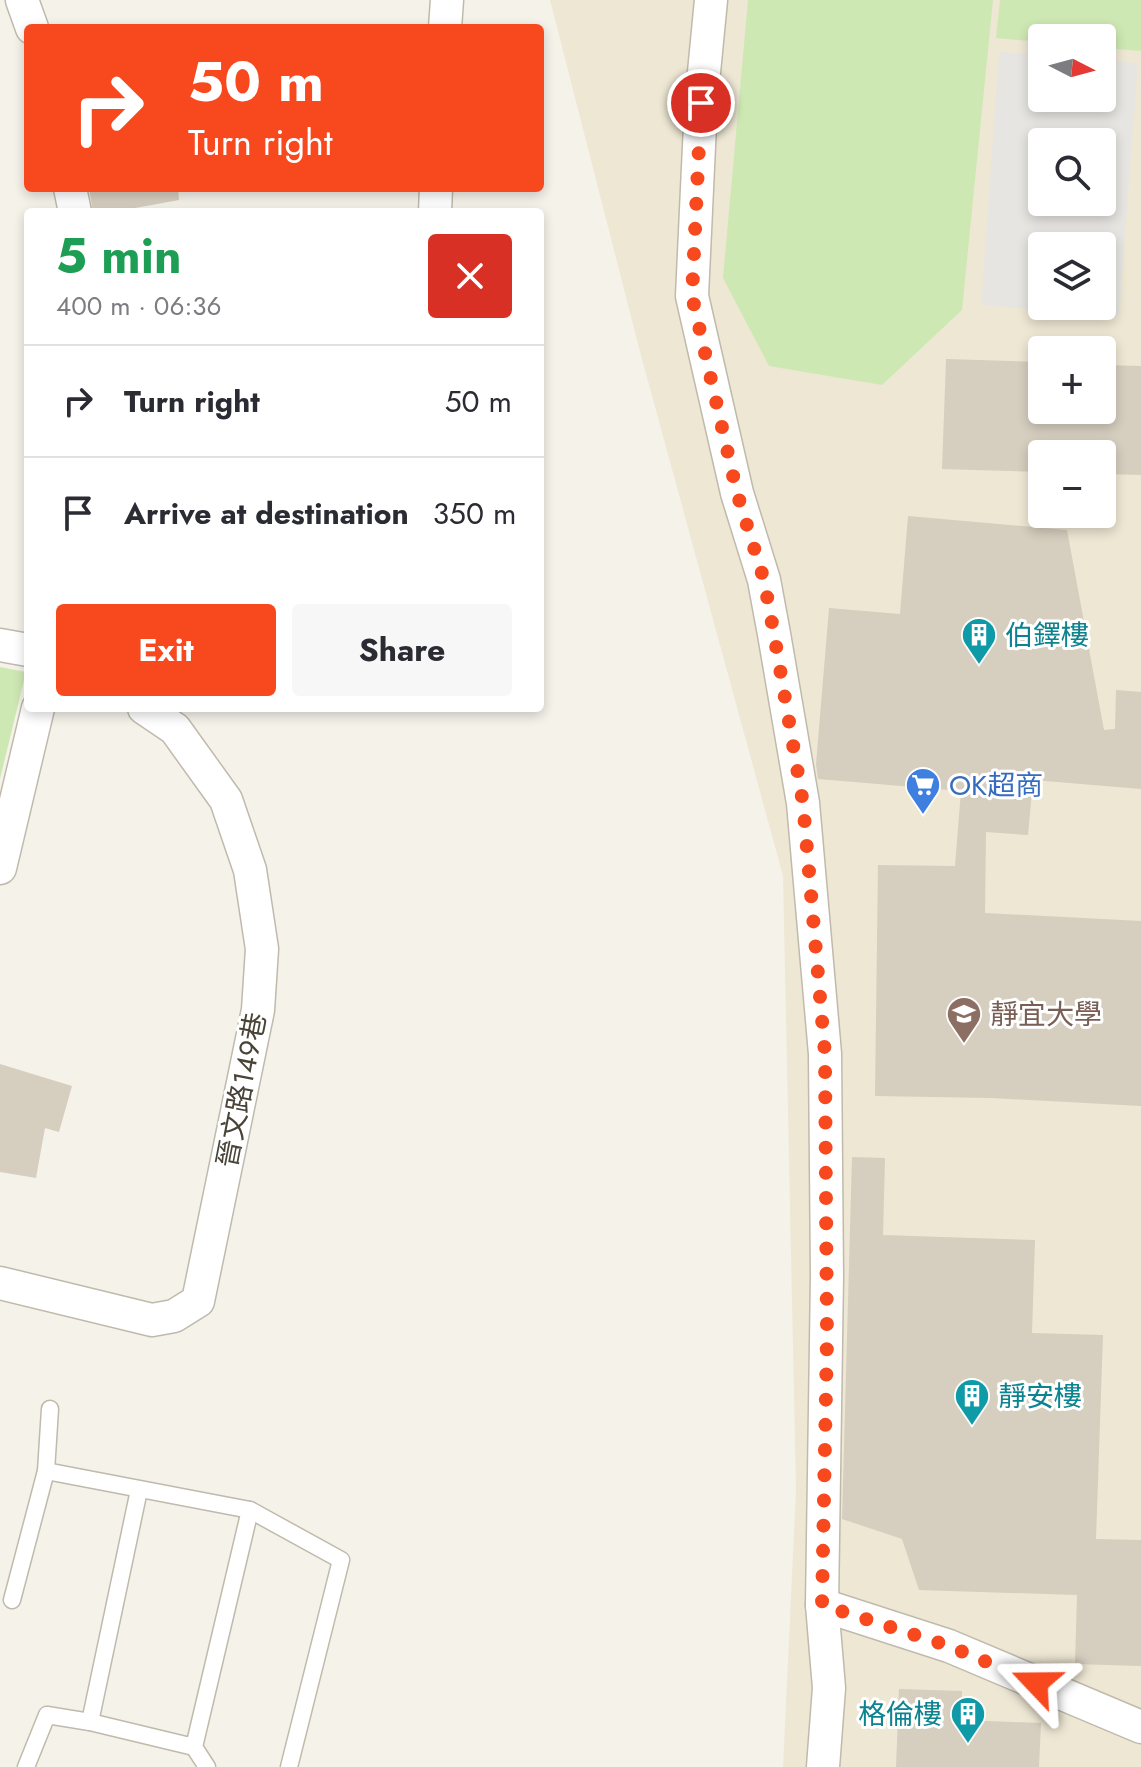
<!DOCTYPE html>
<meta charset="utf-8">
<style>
body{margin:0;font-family:Jost,"Noto Sans TC",sans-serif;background:#f7f7f7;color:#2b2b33;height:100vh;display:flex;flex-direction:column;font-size:30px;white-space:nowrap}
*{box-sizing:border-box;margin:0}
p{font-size:26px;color:#7c7c81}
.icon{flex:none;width:44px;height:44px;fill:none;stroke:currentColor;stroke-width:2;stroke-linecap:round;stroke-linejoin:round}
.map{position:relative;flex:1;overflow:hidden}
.details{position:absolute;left:24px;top:208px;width:520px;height:504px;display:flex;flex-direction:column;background:#fff;border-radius:8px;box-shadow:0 4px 12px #0003}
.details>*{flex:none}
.top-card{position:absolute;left:24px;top:24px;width:520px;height:168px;border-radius:8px;box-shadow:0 4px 12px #0003;background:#f8481e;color:#fff;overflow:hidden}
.needle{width:52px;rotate:96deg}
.buttons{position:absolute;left:1028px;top:24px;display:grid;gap:16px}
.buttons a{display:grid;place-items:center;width:88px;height:88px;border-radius:8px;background:#fff;box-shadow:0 4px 12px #0003;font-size:40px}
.pin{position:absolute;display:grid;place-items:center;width:68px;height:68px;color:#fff;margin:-34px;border:4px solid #fff;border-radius:50%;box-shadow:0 2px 8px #0007}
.me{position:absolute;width:88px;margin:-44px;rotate:293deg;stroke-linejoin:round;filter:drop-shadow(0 0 6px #0008)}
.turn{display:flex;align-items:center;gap:28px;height:168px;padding:0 32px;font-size:36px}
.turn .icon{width:104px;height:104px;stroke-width:2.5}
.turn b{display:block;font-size:56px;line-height:68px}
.round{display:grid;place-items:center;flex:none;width:84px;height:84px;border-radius:8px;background:#f7f7f7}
.overview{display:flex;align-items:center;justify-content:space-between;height:136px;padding:0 32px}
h1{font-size:48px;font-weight:700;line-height:60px;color:#1e9e55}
.primary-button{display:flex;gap:16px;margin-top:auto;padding:16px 32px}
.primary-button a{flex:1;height:92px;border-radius:8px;background:#f8481e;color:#fff;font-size:32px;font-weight:700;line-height:92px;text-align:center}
.primary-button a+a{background:#f7f7f7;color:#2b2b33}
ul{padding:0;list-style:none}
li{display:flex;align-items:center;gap:24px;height:112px;padding:0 32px;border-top:2px solid #e1e1e2}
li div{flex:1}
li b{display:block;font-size:30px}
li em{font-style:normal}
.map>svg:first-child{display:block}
.education{fill:#eee7d4;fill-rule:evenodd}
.green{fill:#cee8b4}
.parking{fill:#e6e5e1;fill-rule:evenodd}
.building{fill:#d6cebf}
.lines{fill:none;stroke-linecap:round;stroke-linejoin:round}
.lane-casing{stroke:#c0baac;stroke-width:19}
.street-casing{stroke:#c0baac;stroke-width:35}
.lane{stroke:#fff;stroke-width:16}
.street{stroke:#fff;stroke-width:32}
.route{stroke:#f8481e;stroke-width:14;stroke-dasharray:0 25.2}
.labels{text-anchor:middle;stroke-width:6;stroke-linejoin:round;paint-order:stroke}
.culture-label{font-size:28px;fill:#0d838f;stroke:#fff;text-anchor:start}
.shop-label{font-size:28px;fill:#366cbe;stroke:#fff;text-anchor:start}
.education-label{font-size:28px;fill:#785e54;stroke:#fff;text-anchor:start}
.street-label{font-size:28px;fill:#494338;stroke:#fff}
</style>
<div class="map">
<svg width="1141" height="1767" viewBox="0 0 1141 1767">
<rect width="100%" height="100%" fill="#f5f2ea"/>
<!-- education -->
<path class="education" d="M550,0H1141V1767H783L796,1490L783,876L639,348ZM1042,38H1102V98H1042ZM1042,142H1102V202H1042ZM1042,246H1102V306H1042ZM1042,350H1102V410H1042ZM1042,454H1102V514H1042Z"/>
<!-- green -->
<g class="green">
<polygon points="748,0 993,0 962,310 882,385 769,366 723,278"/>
<polygon points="1000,0 1141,0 1141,51 1102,48 1102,38 1042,38 1042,42 996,38"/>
<polygon points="0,667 26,672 0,779"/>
</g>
<!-- parking -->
<path class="parking" d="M999,52L1042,55V98H1102V60L1138,63L1119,316L981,305ZM1042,142H1102V202H1042ZM1042,246H1102V306H1042Z"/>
<!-- building -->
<g class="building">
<polygon points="89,188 178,188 179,200 113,212 93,212"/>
<polygon points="946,359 1042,362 1042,410 1102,410 1102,365 1141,366 1141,475 1102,474 1102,454 1042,454 1042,472 942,469"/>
<polygon points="908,516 1067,530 1104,730 1115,729 1116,690 1141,692 1141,789 1033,780 1028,835 986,832 985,913 1141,921 1141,1106 991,1098 875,1096 878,865 955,866 961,791 818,779 816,764 829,608 900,614"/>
<polygon points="0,1064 72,1086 59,1132 45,1128 36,1178 0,1172"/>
<polygon points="852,1157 885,1158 883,1235 1035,1240 1032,1333 1103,1335 1096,1539 1141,1540 1141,1666 1075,1664 1077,1595 919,1590 902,1539 842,1519"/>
<polygon points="899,1689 962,1691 961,1720 1041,1723 1039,1767 896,1767"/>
</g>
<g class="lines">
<defs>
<g id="lane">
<polyline points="46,1471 50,1409"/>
<polyline points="12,1600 46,1471 250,1510 341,1560 289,1767"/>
<polyline points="90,1722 139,1490"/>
<polyline points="26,1767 47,1715 90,1722 194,1747"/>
<polyline points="207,1767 194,1747 250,1510"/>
</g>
<g id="street">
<polyline points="22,0 32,28"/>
<polyline points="711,0 701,103 692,296 737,493 764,580 774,634 803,803 825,1054 827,1276 822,1605 829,1688 823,1767"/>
<polyline points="445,28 447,0"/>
<polyline points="70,188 75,212"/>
<polyline points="435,212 436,188"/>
<polyline points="0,645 28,650"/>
<polyline points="0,868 38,708"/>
<polyline points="0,1283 152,1320 174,1316 198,1301 258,1010 262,949 250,870 226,800 175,729 144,708"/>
<polyline points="822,1605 949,1646 1141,1727"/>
</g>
</defs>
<!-- lane casing -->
<use href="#lane" class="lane-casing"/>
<!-- street casing -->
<use href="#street" class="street-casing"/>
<!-- lane -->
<use href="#lane" class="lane"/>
<!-- street -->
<use href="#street" class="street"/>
</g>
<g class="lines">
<!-- route -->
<polyline class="route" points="701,103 692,296 737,493 764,580 774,634 803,803 825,1054 827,1338 822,1605 949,1646 1036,1683"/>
</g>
<!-- icons -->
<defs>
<symbol id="building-pin" viewBox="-11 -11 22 30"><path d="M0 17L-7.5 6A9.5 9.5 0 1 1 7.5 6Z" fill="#0f9aa8" stroke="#fff"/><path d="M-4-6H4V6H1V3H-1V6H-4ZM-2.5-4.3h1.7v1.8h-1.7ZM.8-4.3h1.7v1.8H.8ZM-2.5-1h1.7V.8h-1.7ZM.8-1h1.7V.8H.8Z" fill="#fff"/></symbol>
<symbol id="supermarket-pin" viewBox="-11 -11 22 30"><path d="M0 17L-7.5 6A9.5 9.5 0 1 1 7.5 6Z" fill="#3f7fe0" stroke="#fff"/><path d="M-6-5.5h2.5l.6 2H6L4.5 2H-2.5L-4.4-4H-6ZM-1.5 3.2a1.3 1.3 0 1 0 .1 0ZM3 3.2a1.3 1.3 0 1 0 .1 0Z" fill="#fff"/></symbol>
<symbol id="university-pin" viewBox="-11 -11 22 30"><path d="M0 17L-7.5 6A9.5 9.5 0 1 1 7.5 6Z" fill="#8d6e63" stroke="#fff"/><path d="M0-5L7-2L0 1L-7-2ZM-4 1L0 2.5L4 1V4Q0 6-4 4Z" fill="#fff"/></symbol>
</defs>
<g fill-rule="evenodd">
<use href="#building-pin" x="959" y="615" width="40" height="54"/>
<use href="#supermarket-pin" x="903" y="765" width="40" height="54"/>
<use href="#university-pin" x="944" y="994" width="40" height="54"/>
<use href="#building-pin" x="952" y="1376" width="40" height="54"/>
<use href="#building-pin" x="948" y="1694" width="40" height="54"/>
</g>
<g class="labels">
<!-- culture labels -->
<g class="culture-label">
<text x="1005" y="645">伯鐸樓</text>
<text x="998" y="1406">靜安樓</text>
<text x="942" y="1724" text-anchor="end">格倫樓</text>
</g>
<!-- shop labels -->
<g class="shop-label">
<text x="949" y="795">OK超商</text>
</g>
<!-- education labels -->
<g class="education-label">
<text x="990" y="1024">靜宜大學</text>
</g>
<!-- street labels -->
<g class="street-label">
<text transform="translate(241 1090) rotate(-79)" y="10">晉文路149巷</text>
</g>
</g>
</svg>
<div class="buttons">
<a><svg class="needle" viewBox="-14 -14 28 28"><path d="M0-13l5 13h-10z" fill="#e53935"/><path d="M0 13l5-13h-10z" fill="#7c7c81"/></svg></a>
<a><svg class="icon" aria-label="search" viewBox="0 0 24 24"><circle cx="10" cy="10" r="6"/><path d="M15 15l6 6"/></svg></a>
<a><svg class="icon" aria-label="layers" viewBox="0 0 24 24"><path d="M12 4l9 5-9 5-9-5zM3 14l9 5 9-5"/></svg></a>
<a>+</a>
<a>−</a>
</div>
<div class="pin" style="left:701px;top:103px;background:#d93025"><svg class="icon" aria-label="arrive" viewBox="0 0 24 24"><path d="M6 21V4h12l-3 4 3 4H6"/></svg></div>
<svg class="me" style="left:1036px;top:1683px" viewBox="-20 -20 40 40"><path d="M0-17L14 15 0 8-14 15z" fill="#f8481e" stroke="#fff" stroke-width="4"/></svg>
<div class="top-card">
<div class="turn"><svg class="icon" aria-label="right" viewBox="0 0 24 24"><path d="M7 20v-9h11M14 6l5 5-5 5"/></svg><div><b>50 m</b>Turn right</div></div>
</div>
<section class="details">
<div class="overview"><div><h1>5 min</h1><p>400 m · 06:36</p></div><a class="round" style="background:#d93025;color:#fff"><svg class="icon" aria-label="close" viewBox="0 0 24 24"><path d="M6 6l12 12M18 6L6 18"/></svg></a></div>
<ul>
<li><svg class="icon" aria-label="right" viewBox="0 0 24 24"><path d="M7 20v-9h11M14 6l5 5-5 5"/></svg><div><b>Turn right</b></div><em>50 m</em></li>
<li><svg class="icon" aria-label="arrive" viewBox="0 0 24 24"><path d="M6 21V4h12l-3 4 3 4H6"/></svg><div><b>Arrive at destination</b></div><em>350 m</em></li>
</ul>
<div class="primary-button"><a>Exit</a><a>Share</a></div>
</section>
</div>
